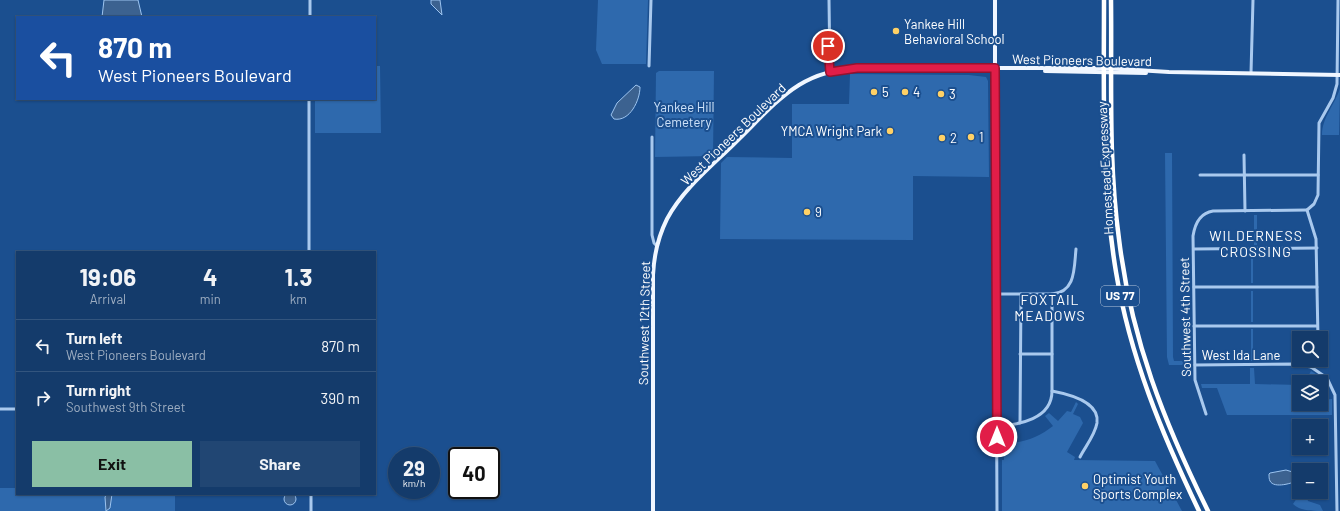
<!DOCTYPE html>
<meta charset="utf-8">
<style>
body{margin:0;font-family:Barlow,sans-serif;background:#214673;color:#f1f3f6;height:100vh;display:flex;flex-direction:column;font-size:15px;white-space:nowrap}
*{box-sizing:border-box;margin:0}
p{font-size:13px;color:#9dadc1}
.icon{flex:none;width:22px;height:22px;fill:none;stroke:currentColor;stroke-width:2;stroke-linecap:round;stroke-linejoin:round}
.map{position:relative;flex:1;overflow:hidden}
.side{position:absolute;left:16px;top:251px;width:360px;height:244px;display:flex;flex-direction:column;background:#143b6b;border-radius:0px;box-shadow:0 1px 3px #0004,0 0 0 1px #33557e}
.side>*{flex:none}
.top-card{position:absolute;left:16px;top:16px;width:360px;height:84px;border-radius:0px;box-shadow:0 1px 3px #0004,0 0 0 1px #33557e;background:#1a4fa0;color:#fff;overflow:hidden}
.controls{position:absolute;left:1292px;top:331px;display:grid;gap:8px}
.controls a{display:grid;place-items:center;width:36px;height:36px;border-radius:0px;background:#143b6b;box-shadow:0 1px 3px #0004,0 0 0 1px #33557e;font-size:20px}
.speed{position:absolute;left:388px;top:447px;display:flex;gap:8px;font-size:20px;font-weight:700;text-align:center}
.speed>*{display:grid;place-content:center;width:52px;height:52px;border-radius:50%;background:#143b6b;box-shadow:0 1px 3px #0004,0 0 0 1px #33557e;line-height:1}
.speed small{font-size:10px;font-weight:400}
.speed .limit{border:2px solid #111;border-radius:6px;background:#fff;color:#111}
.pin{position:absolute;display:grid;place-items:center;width:34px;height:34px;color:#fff;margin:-17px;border:2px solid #fff;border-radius:50%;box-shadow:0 1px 4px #0007}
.me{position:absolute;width:44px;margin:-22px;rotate:0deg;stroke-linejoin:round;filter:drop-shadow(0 0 3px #0008)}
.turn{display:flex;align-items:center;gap:14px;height:84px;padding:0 16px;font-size:18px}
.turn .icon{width:52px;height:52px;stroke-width:2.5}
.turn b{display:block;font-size:28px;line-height:34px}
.eta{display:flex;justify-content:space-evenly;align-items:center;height:68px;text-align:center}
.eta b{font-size:24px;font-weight:700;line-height:28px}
.button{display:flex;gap:8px;margin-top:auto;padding:8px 16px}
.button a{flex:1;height:46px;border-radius:0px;background:#8abfa5;color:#111;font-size:16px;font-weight:700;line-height:46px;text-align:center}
.button a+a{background:#214673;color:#f1f3f6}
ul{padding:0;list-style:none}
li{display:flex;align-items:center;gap:12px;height:52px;padding:0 16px;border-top:1px solid #33557e}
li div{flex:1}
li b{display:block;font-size:15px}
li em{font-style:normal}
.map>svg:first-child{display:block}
.green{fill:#2e69ad}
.water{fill:#3c6290;stroke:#9cc4f0}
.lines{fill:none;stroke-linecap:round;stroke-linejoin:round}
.minor{stroke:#a9c9ee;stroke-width:3}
.major{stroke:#f0f6ff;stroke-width:4}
.highway{stroke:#fff;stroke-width:4.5}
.route-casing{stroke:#92132f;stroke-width:10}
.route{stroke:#e11d48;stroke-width:7}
.poi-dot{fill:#ffd166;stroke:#1b4f8f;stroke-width:1.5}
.labels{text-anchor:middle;stroke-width:4;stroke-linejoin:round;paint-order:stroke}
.shield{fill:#1b4f8f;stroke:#bbcadd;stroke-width:1}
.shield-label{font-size:12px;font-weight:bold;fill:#fff}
.poi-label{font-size:13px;fill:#fff;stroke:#1b4f8f;text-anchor:start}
.street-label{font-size:13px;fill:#fff;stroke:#1b4f8f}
.park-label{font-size:13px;fill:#cfe3fa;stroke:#1b4f8f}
.neighbourhood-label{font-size:14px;letter-spacing:1px;fill:#fff;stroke:#1b4f8f}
</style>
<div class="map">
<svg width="1340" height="511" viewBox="0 0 1340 511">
<rect width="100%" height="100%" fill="#1b4f8f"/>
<!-- green -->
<g class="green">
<polygon points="598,0 648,0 646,64 602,64 596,50"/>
<polygon points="375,66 380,66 381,133 315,133 315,99 375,99"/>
<polygon points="659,71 714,71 713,156 655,157 656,73"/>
<polygon points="850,74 969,75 986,77 988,81 989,177 913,176 913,240 720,239 721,163 727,157 792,158 792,104 849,104"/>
<path d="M1340,88L1339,135H1322C1322,117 1335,105 1340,88Z"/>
<polygon points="1165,153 1172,153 1173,357 1174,361 1190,361 1190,365 1169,365 1167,357"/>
<rect x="1254" y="215" width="3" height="30"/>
<rect x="1251" y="252" width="2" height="31"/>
<rect x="1251" y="291" width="2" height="31"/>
<rect x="1251" y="329" width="2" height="32"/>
<polygon points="1250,368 1254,368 1255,384 1299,385 1299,404 1321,404 1321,400 1332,399 1332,415 1227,415 1217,388 1202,388 1201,384 1250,384"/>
<polygon points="1311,371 1316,374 1312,382 1305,382"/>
<path d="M1076,402L1078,404L1073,414L1080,417L1083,423L1067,452L1075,457L1074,460L1155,461L1182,511H1002V460H1004V443C1022,444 1039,437 1053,426L1045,416L1049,413L1058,421L1067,411L1071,412Z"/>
<polygon points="0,488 17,488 17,494 175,494 175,511 0,511"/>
<path d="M1301,492H1306L1308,501L1320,505L1323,511C1313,511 1300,511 1293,504Z"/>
</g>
<!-- water -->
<g class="water">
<polygon points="104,0 138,0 142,17 102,17"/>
<polygon points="431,0 440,0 442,15 431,4"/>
<path d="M636,85L640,87C640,100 630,122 614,119L611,115L617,103Z"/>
<path d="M1286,470L1296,473L1299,480C1293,483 1274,489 1270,481C1269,479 1269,477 1269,474L1270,473Z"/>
<circle cx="290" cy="499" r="6"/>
<polygon points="107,494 112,494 110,508 106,511 105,497"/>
</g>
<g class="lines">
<!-- minor -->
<g class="minor">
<polyline points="829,0 830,72"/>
<polyline points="310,17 310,0"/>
<polyline points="649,66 651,0"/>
<polyline points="995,68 997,511"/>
<polyline points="1251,73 1253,0"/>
<polyline points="309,99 309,252"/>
<polyline points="652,137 652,235 654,243 657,246"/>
<polyline points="1244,155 1245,211"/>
<polyline points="1200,175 1318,175"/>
<polyline points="1194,249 1317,248"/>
<polyline points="1194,287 1317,287"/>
<polyline points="996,294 1052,294"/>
<polyline points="1194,326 1317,326"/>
<polyline points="1318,338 1316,239 1307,210 1314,204 1318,195 1319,123 1333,98 1337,84 1338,0"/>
<polyline points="1020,354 1052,354"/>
<polyline points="1313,360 1311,367 1327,378 1335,395 1337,511"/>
<polyline points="1195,365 1294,364 1311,367"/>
<path d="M1052,391C1068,394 1100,402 1097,423C1095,435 1085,447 1080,457"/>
<polyline points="0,409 17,409"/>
<path d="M1206,414L1195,380L1193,236C1195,223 1200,213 1213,211L1307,210"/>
<polyline points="1020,423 1021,294"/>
<path d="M997,426C1019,425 1052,419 1052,391V294C1076,292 1074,268 1076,249"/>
<polyline points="311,494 311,511"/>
</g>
<!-- major -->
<g class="major">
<polyline points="995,68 995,0"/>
<polyline points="1045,71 1146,73"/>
<path d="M653,511V275C654,255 658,237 667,219C683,189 712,166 736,142C756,123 775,100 799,85C817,74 837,69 857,68H1104L1169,72L1340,75"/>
</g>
<!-- highway -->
<g class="highway">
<path d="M1104,0C1104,91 1101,182 1116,272C1130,357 1162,434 1199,511"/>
<path d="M1111,0C1112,79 1108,160 1119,239C1131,339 1164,422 1208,511"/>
</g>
</g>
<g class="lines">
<defs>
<polyline id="route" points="828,46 830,72 857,68 995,68 997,437"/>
</defs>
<!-- route casing -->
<use href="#route" class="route-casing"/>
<!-- route -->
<use href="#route" class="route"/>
</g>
<!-- markers -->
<g class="poi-dot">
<circle cx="896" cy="31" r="4"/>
<circle cx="874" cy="92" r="4"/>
<circle cx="905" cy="92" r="4"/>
<circle cx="941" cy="94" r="4"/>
<circle cx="890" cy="131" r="4"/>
<circle cx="971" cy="137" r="4"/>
<circle cx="942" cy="138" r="4"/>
<circle cx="807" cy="212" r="4"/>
<circle cx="1085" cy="486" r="4"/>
</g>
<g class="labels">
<!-- shield labels -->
<rect class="shield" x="1101" y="286" width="38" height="20" rx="3"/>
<g class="shield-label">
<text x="1120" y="300">US 77</text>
</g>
<!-- poi labels -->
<g class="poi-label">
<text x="904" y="29">Yankee Hill<tspan x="904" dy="15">Behavioral School</tspan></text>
<text x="882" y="97">5</text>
<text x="913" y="97">4</text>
<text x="949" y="99">3</text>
<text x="882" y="136" text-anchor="end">YMCA Wright Park</text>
<text x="979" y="142">1</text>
<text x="950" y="143">2</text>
<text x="815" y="217">9</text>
<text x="1093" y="484">Optimist Youth<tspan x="1093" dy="15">Sports Complex</tspan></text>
</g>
<!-- street labels -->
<g class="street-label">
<text transform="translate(1082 60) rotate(1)" y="5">West Pioneers Boulevard</text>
<text transform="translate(733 134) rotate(-44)" y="5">West Pioneers Boulevard</text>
<text transform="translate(1105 168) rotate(-93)" y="5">Homestead Expressway</text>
<text transform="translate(1185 317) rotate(-91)" y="5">Southwest 4th Street</text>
<text transform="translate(644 323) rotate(-89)" y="5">Southwest 12th Street</text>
<text x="1241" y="360">West Ida Lane</text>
</g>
<!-- park labels -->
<g class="park-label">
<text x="684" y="112">Yankee Hill<tspan x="684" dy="15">Cemetery</tspan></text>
</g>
<!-- neighbourhood labels -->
<g class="neighbourhood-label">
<text x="1256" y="241">WILDERNESS<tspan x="1256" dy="16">CROSSING</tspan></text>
<text x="1050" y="305">FOXTAIL<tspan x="1050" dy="16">MEADOWS</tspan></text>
</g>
</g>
</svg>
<div class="controls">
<a><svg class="icon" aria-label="search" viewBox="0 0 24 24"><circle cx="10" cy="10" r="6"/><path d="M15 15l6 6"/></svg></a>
<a><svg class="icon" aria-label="layers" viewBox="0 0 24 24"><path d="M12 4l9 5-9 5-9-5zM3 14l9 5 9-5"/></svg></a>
<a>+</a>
<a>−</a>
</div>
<div class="speed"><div>29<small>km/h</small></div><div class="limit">40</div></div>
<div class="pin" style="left:828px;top:46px;background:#d93025"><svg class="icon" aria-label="arrive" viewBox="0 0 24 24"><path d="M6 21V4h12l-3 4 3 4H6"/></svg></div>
<svg class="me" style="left:997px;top:437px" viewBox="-20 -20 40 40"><circle r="17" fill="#e11d48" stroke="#fff" stroke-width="3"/><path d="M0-11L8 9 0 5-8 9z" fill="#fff"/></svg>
<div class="top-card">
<div class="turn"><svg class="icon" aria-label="left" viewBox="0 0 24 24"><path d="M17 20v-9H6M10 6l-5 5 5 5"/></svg><div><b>870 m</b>West Pioneers Boulevard</div></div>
</div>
<section class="side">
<div class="eta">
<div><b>19:06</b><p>Arrival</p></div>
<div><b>4</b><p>min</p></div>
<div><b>1.3</b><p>km</p></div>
</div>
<ul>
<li><svg class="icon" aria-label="left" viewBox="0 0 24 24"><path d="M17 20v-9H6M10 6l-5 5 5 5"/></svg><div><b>Turn left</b><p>West Pioneers Boulevard</p></div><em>870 m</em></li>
<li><svg class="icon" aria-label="right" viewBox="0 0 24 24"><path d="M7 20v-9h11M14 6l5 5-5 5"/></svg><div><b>Turn right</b><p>Southwest 9th Street</p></div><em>390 m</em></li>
</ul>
<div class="button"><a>Exit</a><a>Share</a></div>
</section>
</div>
